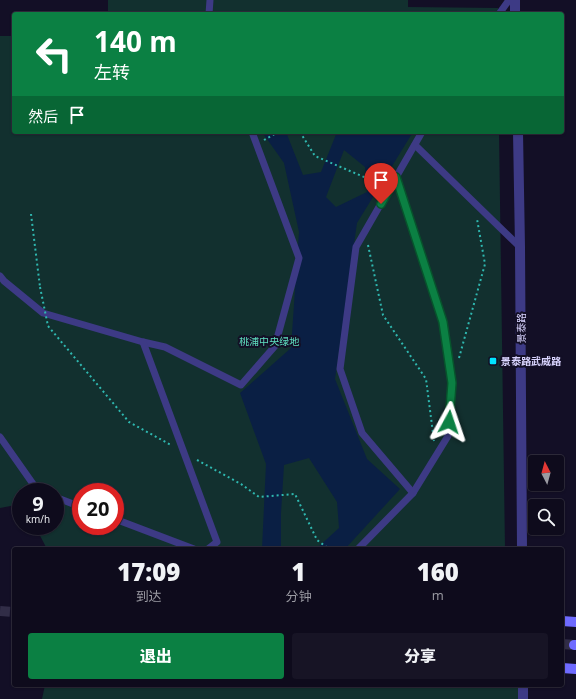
<!DOCTYPE html>
<html lang="zh">
<meta charset="utf-8">
<style>
body{margin:0;font-family:"Open Sans","Noto Sans SC",sans-serif;background:#171425;color:#f1f3f6;height:100vh;display:flex;flex-direction:column;font-size:15px;white-space:nowrap}
*{box-sizing:border-box;margin:0}
p{font-size:13px;color:#9b9ba3}
.icon{flex:none;width:22px;height:22px;fill:none;stroke:currentColor;stroke-width:2;stroke-linecap:round;stroke-linejoin:round}
.map{position:relative;flex:1;overflow:hidden}
.side{position:absolute;left:12px;top:547px;width:552px;height:140px;display:flex;flex-direction:column;background:#0e0b1c;border-radius:4px;box-shadow:0 1px 3px #0004,0 0 0 1px #2e2b3b}
.side>*{flex:none}
.banner{position:absolute;left:12px;top:12px;width:552px;height:122px;border-radius:4px;box-shadow:0 1px 3px #0004,0 0 0 1px #2e2b3b;background:#0b8043;color:#fff;overflow:hidden}
.needle{width:26px;rotate:354deg}
.fabs{position:absolute;left:528px;top:455px;display:grid;gap:8px}
.fabs a{display:grid;place-items:center;width:36px;height:36px;border-radius:4px;background:#0e0b1c;box-shadow:0 1px 3px #0004,0 0 0 1px #2e2b3b;font-size:20px}
.speed{position:absolute;left:12px;top:483px;display:flex;gap:8px;font-size:20px;font-weight:700;text-align:center}
.speed>*{display:grid;place-content:center;width:52px;height:52px;border-radius:50%;background:#0e0b1c;box-shadow:0 1px 3px #0004,0 0 0 1px #2e2b3b;line-height:1}
.speed small{font-size:10px;font-weight:400}
.speed .limit{border:6px solid #d22;background:#fff;color:#111}
.pin{position:absolute;display:grid;place-items:center;width:34px;height:34px;color:#fff;margin:-41px -17px;border-radius:50% 50% 50% 0;rotate:-45deg;box-shadow:0 0 4px #0007}
.pin .icon{rotate:45deg}
.me{position:absolute;width:44px;margin:-22px;rotate:5deg;stroke-linejoin:round;filter:drop-shadow(0 0 3px #0008)}
.turn{display:flex;align-items:center;gap:14px;height:84px;padding:0 16px;font-size:18px}
.turn .icon{width:52px;height:52px;stroke-width:2.5}
.turn b{display:block;font-size:28px;line-height:34px}
.then{display:flex;align-items:center;height:38px;padding:0 16px;background:#0003;gap:8px;font-size:15px}
.eta{display:flex;justify-content:space-evenly;align-items:center;height:68px;text-align:center}
.eta b{font-size:24px;font-weight:800;line-height:28px}
.button{display:flex;gap:8px;margin-top:auto;padding:8px 16px}
.button a{flex:1;height:46px;border-radius:4px;background:#0b8043;color:#fff;font-size:16px;font-weight:800;line-height:46px;text-align:center}
.button a+a{background:#171425;color:#f1f3f6}
.map>svg:first-child{display:block}
.green{fill:#12302f;fill-rule:evenodd}
.water{fill:#0a1f44;fill-rule:evenodd}
.lines{fill:none;stroke-linecap:round;stroke-linejoin:round}
.secondary-tunnel{stroke:#312d47;stroke-width:10;stroke-dasharray:10 5;stroke-linecap:butt}
.path{stroke:#2fb8b0;stroke-width:2;stroke-dasharray:2 3;stroke-linecap:butt}
.service{stroke:#3d3a85;stroke-width:7}
.minor{stroke:#3d3a85;stroke-width:10}
.secondary{stroke:#6f6bff;stroke-width:10}
.path-bridge{stroke:#2fb8b0;stroke-width:2;stroke-dasharray:2 3;stroke-linecap:butt}
.route-casing{stroke:#07532c;stroke-width:10}
.route{stroke:#0b8043;stroke-width:7}
.poi-dot{fill:#00e5ff;stroke:#130f26;stroke-width:1.5}
.labels{text-anchor:middle;stroke-width:4;stroke-linejoin:round;paint-order:stroke}
.street-label{font-size:10px;fill:#d9d4ff;stroke:#130f26}
.park-label{font-size:10px;fill:#5fe0c0;stroke:#130f26}
.poi-label{font-size:10px;font-weight:bold;fill:#d9d4ff;stroke:#130f26;text-anchor:start}
</style>
<div class="map">
<svg width="576" height="699" viewBox="0 0 576 699">
<rect width="100%" height="100%" fill="#130f26"/>
<!-- green -->
<g class="green">
<polygon points="108,0 408,0 408,7 498,8 498,14 108,14"/>
<path d="M0,36H14V132H499L505,549H47L35,526H55V492H21V504L0,508ZM81,492H115V526H81Z"/>
<polygon points="45,685 520,685 519,699 42,699"/>
</g>
<!-- water -->
<path class="water" d="M262,132H286L303,175L321,172L337,132H413L357,223L335,379L367,459L400,489L345,549H316L339,528L337,502L309,458L284,465L281,513V549H262L266,464L240,393L291,348L299,232L284,163ZM344,150L365,167L367,192L336,207L326,197Z"/>
<g class="lines">
<!-- secondary-tunnel -->
<g class="secondary-tunnel">
<polyline points="0,611 14,612"/>
<polyline points="562,644 574,645"/>
</g>
<!-- path -->
<g class="path">
<polyline points="300,132 315,156 371,180 385,179"/>
<polyline points="264,140 278,132"/>
<polyline points="31,214 40,287"/>
<polyline points="368,245 383,315 426,379 434,441"/>
<polyline points="48,326 129,422 171,445"/>
<polyline points="459,358 485,264 477,219"/>
<polyline points="197,460 241,484 259,497 295,494 317,540 329,549"/>
</g>
<!-- service -->
<g class="service">
<polyline points="209,14 210,0"/>
<polyline points="499,14 509,0"/>
<polyline points="415,145 520,247"/>
<polyline points="0,276 4,281 43,313 143,342 165,347 241,385 275,346 299,258 252,132"/>
<polyline points="143,342 217,542 208,549"/>
<polyline points="0,437 38,491 42,492"/>
<polyline points="413,493 362,433 340,369 356,247 422,132"/>
<polyline points="55,497 81,507"/>
<polyline points="115,519 194,549"/>
<polyline points="358,549 413,493 448,436 452,383 443,322 396,177"/>
</g>
<!-- minor -->
<g class="minor">
<polyline points="515,0 515,14"/>
<polyline points="518,132 520,247 522,549"/>
<polyline points="523,685 523,699"/>
</g>
<!-- secondary -->
<g class="secondary">
<polyline points="562,621 576,622"/>
<polyline points="574,645 576,645"/>
<polyline points="562,668 576,669"/>
</g>
<!-- path-bridge -->
<polyline class="path-bridge" points="40,287 48,326"/>
</g>
<g class="lines">
<defs>
<polyline id="route" points="381,204 396,177 443,322 452,383 449,422"/>
</defs>
<!-- route casing -->
<use href="#route" class="route-casing"/>
<!-- route -->
<use href="#route" class="route"/>
</g>
<!-- markers -->
<rect class="poi-dot" x="489" y="357" width="8" height="8" rx="2"/>
<g class="labels">
<!-- street labels -->
<g class="street-label">
<text transform="translate(521 328) rotate(-90)" y="4">景泰路</text>
</g>
<!-- park labels -->
<g class="park-label">
<text x="269" y="345">桃浦中央绿地</text>
</g>
<!-- poi labels -->
<g class="poi-label">
<text x="501" y="365">景泰路武威路</text>
</g>
</g>
</svg>
<div class="fabs">
<a><svg class="needle" viewBox="-14 -14 28 28"><path d="M0-13l5 13h-10z" fill="#e53935"/><path d="M0 13l5-13h-10z" fill="#9b9ba3"/></svg></a>
<a><svg class="icon" aria-label="search" viewBox="0 0 24 24"><circle cx="10" cy="10" r="6"/><path d="M15 15l6 6"/></svg></a>
</div>
<div class="speed"><div>9<small>km/h</small></div><div class="limit">20</div></div>
<div class="pin" style="left:381px;top:204px;background:#d93025"><svg class="icon" aria-label="arrive" viewBox="0 0 24 24"><path d="M6 21V4h12l-3 4 3 4H6"/></svg></div>
<svg class="me" style="left:449px;top:422px" viewBox="-20 -20 40 40"><path d="M0-17L14 15 0 8-14 15z" fill="#0b8043" stroke="#fff" stroke-width="4"/></svg>
<div class="banner">
<div class="turn"><svg class="icon" aria-label="left" viewBox="0 0 24 24"><path d="M17 20v-9H6M10 6l-5 5 5 5"/></svg><div><b>140 m</b>左转</div></div>
<div class="then">然后<svg class="icon" aria-label="arrive" viewBox="0 0 24 24"><path d="M6 21V4h12l-3 4 3 4H6"/></svg></div>
</div>
<section class="side">
<div class="eta">
<div><b>17:09</b><p>到达</p></div>
<div><b>1</b><p>分钟</p></div>
<div><b>160</b><p>m</p></div>
</div>
<div class="button"><a>退出</a><a>分享</a></div>
</section>
</div>
